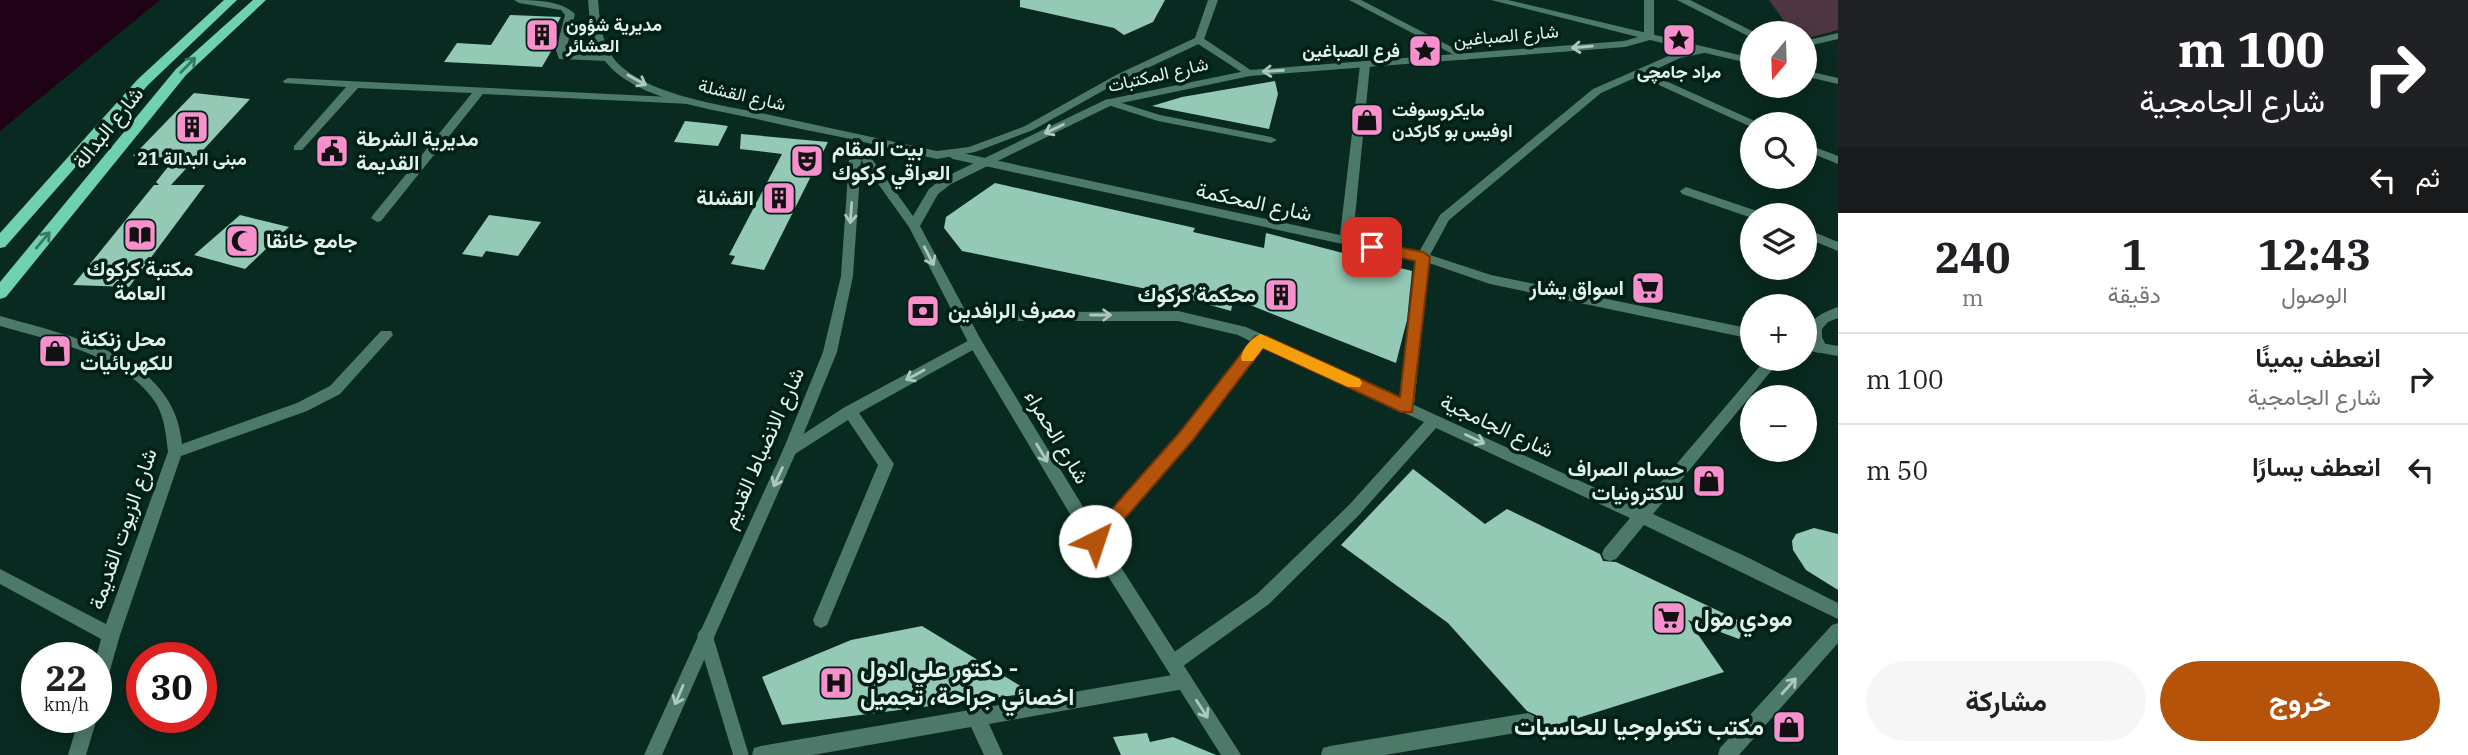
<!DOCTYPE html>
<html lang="ar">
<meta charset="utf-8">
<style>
body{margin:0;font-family:"IBM Plex Serif",Vazirmatn,serif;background:#f6f6f6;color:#202124;direction:rtl;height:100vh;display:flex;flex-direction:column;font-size:26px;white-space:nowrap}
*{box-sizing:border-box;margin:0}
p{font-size:23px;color:#757577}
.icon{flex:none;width:38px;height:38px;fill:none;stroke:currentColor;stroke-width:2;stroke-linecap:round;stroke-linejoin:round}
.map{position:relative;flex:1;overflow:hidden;direction:ltr}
.side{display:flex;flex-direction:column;background:#fff;width:630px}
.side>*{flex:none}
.top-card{background:#202124;color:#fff;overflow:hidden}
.needle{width:46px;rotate:199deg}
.buttons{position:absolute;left:1740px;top:21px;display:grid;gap:14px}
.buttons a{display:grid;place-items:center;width:77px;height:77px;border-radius:50%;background:#fff;box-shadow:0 4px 18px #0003;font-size:35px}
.speed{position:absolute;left:21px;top:642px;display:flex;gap:14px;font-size:35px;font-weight:700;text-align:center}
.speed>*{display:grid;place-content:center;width:91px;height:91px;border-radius:50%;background:#fff;box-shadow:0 4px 18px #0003;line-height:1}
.speed small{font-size:18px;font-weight:400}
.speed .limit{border:10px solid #d22;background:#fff;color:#111}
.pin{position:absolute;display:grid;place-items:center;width:60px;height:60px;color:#fff;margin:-30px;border-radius:14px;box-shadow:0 4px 10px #0006}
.me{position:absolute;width:77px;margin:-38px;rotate:41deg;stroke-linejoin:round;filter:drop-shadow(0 0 5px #0008)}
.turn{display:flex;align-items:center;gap:24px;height:147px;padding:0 28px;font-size:32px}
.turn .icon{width:91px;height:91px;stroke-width:2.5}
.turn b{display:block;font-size:49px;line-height:60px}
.then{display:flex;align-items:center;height:66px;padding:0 28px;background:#0003;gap:14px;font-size:26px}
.eta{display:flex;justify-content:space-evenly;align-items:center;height:119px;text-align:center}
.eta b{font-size:42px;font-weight:700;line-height:49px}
.primary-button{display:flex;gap:14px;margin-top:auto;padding:14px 28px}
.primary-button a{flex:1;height:80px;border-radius:42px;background:#b45309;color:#fff;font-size:28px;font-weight:700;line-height:80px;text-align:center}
.primary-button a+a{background:#f6f6f6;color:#202124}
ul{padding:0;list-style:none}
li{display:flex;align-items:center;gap:21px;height:91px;padding:0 28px;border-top:2px solid #e0e0e0}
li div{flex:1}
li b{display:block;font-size:26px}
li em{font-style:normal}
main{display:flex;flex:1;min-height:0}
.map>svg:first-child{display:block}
.green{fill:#4e3643}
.water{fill:#1f0215}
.building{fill:#94c9b5}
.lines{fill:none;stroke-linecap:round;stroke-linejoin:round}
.pedestrian{stroke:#4d7969;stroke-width:15}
.minor{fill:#4d7969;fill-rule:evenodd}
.tertiary{fill:#4d7969;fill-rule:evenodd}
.primary{fill:#70d1b0;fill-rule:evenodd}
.oneway{stroke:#adc8be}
.oneway2{stroke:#387864}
.route{fill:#b45309;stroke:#753606;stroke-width:2}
.slow{fill:#f59e0b}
.labels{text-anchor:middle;stroke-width:7;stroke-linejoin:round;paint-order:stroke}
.far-poi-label{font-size:18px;font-weight:bold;fill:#e0f2eb;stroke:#002017;text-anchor:start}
.far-street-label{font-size:18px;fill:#e0f2eb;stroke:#002017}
.street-label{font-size:21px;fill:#e0f2eb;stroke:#002017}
.poi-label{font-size:21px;font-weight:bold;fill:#e0f2eb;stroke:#002017;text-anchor:start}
.near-poi-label{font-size:24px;font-weight:bold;fill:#e0f2eb;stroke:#002017;text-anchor:start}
</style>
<main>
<section class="side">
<div class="top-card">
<div class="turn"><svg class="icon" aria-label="right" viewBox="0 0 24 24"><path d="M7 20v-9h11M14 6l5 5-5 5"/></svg><div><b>100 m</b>شارع الجامجية</div></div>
<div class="then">ثم<svg class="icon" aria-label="left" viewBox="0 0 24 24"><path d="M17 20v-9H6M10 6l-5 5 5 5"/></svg></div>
</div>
<div class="eta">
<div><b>12:43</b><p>الوصول</p></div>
<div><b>1</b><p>دقيقة</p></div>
<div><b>240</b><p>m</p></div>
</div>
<ul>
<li><svg class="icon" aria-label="right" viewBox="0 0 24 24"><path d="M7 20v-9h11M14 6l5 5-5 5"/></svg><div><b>انعطف يمينًا</b><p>شارع الجامجية</p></div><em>100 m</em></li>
<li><svg class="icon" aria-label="left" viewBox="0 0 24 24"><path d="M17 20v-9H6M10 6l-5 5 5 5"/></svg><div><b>انعطف يسارًا</b></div><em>50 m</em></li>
</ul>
<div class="primary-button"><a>خروج</a><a>مشاركة</a></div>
</section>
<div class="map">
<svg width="1838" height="755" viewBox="0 0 1838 755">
<rect width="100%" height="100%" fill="#082a20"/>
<!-- green -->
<polygon class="green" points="1769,0 1838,0 1838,30 1804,39 1804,33 1793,33"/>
<!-- water -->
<polygon class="water" points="0,0 160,0 0,131"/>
<!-- building -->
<g class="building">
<polygon points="1020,0 1165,0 1153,22 1124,35 1114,28 1020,7"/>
<polygon points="510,15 561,17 543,48 553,48 542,67 444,62 457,43 491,45"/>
<polygon points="1275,81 1278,94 1269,129 1152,106 1182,97"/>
<polygon points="194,93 250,99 171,185 205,185 129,287 73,285 154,185 159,185 156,182 175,158 133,156"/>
<polygon points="685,121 714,124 728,126 718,146 674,142"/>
<polygon points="741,134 828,142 764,270 731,264 735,256 729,255 782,154 740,149"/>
<polygon points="995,183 1195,228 1193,232 1264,248 1266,233 1412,271 1407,320 1396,363 1250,305 1233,301 1231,311 1171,294 962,251 944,228 946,217"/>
<polygon points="240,215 289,227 245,269 194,255"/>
<polygon points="489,215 541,222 518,256 486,251 482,257 462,254"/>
<polygon points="1413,469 1485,524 1507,509 1600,554 1603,561 1616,562 1748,625 1739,639 1688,620 1724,672 1543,729 1536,715 1527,711 1448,623 1341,545"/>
<polygon points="1814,528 1838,534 1838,590 1806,570 1793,550 1792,541 1796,534"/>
<polygon points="922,626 1032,693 782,725 762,677 851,640"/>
<polygon points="1147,733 1150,742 1173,737 1216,755 1121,755 1113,737"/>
</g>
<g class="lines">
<!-- pedestrian -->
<polyline class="pedestrian" points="705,636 741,755"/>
<!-- minor -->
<g class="minor">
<path d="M514,0C534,0 561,0 575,14L566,50L567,54L608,55L613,58L608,61L559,59L556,50L565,15L561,10L519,3Z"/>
<polygon points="1349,0 1361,0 1471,57 1466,60 1462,59"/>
<polygon points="1644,0 1654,0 1654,37 1649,40 1644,37"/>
<polygon points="1677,0 1690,0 1756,33 1752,33 1752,37 1748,36"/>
<polygon points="1838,33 1838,39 1804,47 1804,41"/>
<polygon points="1199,37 1203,38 1255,73 1254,75 1246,75 1195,42 1195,38"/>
<polygon points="1705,47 1710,50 1709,52 1680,58 1648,73 1757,122 1758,124 1749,126 1639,76 1601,93 1449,220 1430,255 1491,275 1752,329 1752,339 1490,284 1429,263 1414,405 1639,508 1766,359 1781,359 1653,514 1749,558 1838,603 1838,619 1644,525 1616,559 1610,561 1604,559 1602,554 1604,549 1630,518 1436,428 1359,515 1269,604 1179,669 1173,671 1167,669 1164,663 1167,657 1257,594 1349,505 1424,422 1263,347 1191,440 1101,546 1095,548 1089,546 1087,541 1089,536 1181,432 1252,342 1238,335 1178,321 959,321 952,316 954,313 1178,311 1246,327 1401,399 1416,260 953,159 947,155 949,152 953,151 1340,235 1360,65 1365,62 1370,65 1353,237 1419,252 1440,215 1593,89 1673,54"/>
<polygon points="288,78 690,98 695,101 690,104 483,94 381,221 377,222 371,218 373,215 472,93 358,88 302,150 294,150 294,146 346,87 284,83 283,81"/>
<polygon points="1109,99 1160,115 1271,137 1277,140 1271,143 1158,121 1105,104 1105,100"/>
<polygon points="1804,143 1838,156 1838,164 1804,150"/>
<polygon points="1686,187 1760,212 1762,215 1752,215 1752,218 1682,194 1680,191"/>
<polygon points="1804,228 1838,242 1838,251 1804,237"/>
<path d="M1838,307V318L1828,322L1822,329V337L1827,348L1820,353L1815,352C1802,325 1812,316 1838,307Z"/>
<path d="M0,316C69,336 175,355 182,444L297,403L330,386L381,331H391L393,335L340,394L307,411L181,456L120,635L105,688L102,694L96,696V658L101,639L0,584V569L106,624L168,452C166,436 165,420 157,405C129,357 50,340 0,326Z"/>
<polygon points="975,337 980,338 982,342 980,346 859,413 894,464 827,625 821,628 815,625 813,620 878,465 848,420 795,454 790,456 785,454 783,450 785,446 845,407"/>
<polygon points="1184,673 1190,675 1193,681 1190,687 1184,689 989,724 1003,755 984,755 971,727 813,755 752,755 754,748 761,746"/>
<polygon points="1528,713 1534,716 1537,722 1534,728 1528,731 1385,755 1321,755 1323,748 1330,746"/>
<polygon points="96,716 97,718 86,755 68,755 79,718"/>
</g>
<!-- tertiary -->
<g class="tertiary">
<path d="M588,0H598C600,24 602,51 623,68C660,98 724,105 770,115C825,127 881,139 937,151L969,147L1025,126L1116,75L1195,38L1208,0H1218L1203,42L1124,79L1033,130L975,152L937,159L859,141L913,216L929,189L943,178L1105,100L1250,70L1624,41L1638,37L1491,0H1508L1752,58V64L1650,40L1625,47L1250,76L1112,105L951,184L938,194L920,226L981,340L1101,536L1241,755H1221L1089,546L970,346L909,227L861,160L853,276L837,352L797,450L662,755H644L783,450L823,352L841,276L850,145L846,138C814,132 783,125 752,118C707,108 634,99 605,61C591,43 590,22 588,0Z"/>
<polygon points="1804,70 1838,78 1838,84 1804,76"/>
<polygon points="1804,340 1838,346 1838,356 1804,350"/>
<polygon points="1838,623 1838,643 1739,755 1718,755 1720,748 1832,625"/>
</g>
<!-- primary -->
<g class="primary">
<polygon points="224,0 237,0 148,85 5,247 0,248 0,233 138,79"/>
<polygon points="253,0 266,0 186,75 6,297 0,299 0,282 176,69"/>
</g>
</g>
<!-- one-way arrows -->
<defs><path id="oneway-shaft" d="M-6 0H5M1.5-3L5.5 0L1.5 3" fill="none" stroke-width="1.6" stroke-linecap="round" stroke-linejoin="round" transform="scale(1.75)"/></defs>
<g class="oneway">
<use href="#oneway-shaft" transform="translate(1582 47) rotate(175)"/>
<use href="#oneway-shaft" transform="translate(1273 71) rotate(176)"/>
<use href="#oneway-shaft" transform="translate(637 80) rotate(29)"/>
<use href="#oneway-shaft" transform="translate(1054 129) rotate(154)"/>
<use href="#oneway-shaft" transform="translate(851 213) rotate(94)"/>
<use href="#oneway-shaft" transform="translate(929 256) rotate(63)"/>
<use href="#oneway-shaft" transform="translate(1101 315)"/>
<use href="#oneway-shaft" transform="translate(915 375) rotate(151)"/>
<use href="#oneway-shaft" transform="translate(1475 439) rotate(25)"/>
<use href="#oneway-shaft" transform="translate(1042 453) rotate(59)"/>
<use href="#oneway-shaft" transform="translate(778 477) rotate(115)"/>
<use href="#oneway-shaft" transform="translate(1789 686) rotate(-48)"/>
<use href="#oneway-shaft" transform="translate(679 695) rotate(113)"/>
<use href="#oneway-shaft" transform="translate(1202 709) rotate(57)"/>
</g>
<g class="oneway2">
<use href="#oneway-shaft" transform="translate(188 65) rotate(-46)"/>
<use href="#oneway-shaft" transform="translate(43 240) rotate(-50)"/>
</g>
<!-- route -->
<polygon class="route" points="1372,242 1423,252 1430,257 1412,412 1401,412 1263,348 1192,441 1101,546 1089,546 1086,541 1089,535 1180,432 1255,336 1266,336 1400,397 1415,261 1367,250 1365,247"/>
<!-- slow -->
<path class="slow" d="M1261,334L1360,379L1362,383L1360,387H1348L1263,348L1253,361H1242C1238,353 1252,337 1261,334Z"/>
<!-- icons -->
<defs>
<symbol id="building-square" viewBox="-11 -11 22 22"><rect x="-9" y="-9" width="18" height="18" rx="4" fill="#f790cd" stroke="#002017"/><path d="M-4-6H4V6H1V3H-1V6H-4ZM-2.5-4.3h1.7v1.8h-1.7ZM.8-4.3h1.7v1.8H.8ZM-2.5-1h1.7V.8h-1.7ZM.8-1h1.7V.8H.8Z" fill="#111"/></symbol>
<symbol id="sight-square" viewBox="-11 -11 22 22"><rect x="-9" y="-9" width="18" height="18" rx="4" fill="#f790cd" stroke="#002017"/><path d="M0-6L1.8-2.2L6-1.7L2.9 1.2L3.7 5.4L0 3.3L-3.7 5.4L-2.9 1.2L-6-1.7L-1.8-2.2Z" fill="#111"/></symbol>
<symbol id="shop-square" viewBox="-11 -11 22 22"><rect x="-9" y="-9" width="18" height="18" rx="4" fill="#f790cd" stroke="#002017"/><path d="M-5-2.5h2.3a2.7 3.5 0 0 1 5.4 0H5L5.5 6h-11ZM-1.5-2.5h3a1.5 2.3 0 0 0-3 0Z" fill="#111"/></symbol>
<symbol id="civic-square" viewBox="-11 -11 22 22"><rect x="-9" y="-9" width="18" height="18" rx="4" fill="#f790cd" stroke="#002017"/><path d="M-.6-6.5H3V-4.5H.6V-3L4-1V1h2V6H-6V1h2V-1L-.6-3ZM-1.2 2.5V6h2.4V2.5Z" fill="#111"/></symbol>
<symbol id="theatre-square" viewBox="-11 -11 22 22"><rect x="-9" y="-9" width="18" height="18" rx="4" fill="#f790cd" stroke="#002017"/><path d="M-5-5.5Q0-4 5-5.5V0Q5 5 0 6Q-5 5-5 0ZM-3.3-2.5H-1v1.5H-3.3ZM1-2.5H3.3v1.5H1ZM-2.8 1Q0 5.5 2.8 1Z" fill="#111"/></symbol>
<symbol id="library-square" viewBox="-11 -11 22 22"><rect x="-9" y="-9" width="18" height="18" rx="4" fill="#f790cd" stroke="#002017"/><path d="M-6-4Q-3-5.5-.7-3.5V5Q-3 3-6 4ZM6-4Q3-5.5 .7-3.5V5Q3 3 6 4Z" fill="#111"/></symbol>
<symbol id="mosque-square" viewBox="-11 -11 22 22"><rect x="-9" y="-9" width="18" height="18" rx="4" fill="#f790cd" stroke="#002017"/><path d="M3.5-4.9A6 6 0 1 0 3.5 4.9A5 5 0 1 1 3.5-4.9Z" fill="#111"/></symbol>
<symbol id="supermarket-square" viewBox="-11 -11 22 22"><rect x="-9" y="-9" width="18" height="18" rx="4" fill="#f790cd" stroke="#002017"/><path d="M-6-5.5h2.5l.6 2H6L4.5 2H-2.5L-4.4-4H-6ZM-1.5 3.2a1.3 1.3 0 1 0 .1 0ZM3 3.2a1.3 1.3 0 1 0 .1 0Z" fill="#111"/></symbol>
<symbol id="bank-square" viewBox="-11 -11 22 22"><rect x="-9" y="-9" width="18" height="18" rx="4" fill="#f790cd" stroke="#002017"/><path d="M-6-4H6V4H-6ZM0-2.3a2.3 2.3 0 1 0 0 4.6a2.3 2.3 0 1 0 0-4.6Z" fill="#111"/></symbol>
<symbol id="hospital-square" viewBox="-11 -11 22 22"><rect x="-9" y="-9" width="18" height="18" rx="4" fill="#f790cd" stroke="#002017"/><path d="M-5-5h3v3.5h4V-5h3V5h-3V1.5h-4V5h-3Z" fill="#111"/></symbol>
</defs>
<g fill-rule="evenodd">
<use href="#building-square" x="523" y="16" width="38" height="38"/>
<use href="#sight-square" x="1660" y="21" width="38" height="38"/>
<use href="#sight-square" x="1406" y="32" width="38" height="38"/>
<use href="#shop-square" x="1348" y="101" width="38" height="38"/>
<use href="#building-square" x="173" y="108" width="38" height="38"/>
<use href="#civic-square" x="313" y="132" width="38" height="38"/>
<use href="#theatre-square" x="788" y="142" width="38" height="38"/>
<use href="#building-square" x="760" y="179" width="38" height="38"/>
<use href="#library-square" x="121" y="216" width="38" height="38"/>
<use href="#mosque-square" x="223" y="222" width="38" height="38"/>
<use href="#supermarket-square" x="1629" y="269" width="38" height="38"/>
<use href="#building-square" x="1262" y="276" width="38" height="38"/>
<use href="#bank-square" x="904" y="292" width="38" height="38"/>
<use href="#shop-square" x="36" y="332" width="38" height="38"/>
<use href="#shop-square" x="1690" y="462" width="38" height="38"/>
<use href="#supermarket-square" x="1650" y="599" width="38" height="38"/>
<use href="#hospital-square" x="817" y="664" width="38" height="38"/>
<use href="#shop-square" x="1770" y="708" width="38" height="38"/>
</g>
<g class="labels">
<!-- far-poi labels -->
<g class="far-poi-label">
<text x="566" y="31">مديرية شؤون<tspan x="566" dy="21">العشائر</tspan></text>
<text x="1400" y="57" text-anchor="end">فرع الصباغين</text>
<text x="1679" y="78" text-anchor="middle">مراد جامچی</text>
<text x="1392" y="116">مايكروسوفت<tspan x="1392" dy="21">اوفيس بو كاركدن</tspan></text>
<text x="192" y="165" text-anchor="middle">مبنى البدالة 21</text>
</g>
<!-- far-street labels -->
<g class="far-street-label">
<text transform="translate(1506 36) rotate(-5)" y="6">شارع الصباغين</text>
<text transform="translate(1158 75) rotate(-13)" y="6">شارع المكتبات</text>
<text transform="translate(742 95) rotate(13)" y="6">شارع القشلة</text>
</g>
<!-- street labels -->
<g class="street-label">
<text transform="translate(108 128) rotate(-51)" y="7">شارع البدالة</text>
<text transform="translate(1254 202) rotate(12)" y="7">شارع المحكمة</text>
<text transform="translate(1497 426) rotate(25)" y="7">شارع الجامجية</text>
<text transform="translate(1057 437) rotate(59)" y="7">شارع الحمراء</text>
<text transform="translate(763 448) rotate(-66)" y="7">شارع الانضباط القديم</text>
<text transform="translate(123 529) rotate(-71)" y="7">شارع الزيوت القديمة</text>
</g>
<!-- poi labels -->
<g class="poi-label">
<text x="356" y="146">مديرية الشرطة<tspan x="356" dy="24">القديمة</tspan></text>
<text x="832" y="156">بيت المقام<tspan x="832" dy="24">العراقي كركوك</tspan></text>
<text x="754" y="205" text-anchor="end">القشلة</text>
<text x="266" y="248">جامع خانقا</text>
<text x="140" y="276" text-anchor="middle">مكتبة كركوك<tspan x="140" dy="24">العامة</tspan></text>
<text x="1624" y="295" text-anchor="end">اسواق يشار</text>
<text x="1256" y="302" text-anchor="end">محكمة كركوك</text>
<text x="948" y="318">مصرف الرافدين</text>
<text x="80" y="346">محل زنكنة<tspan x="80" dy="24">للكهربائيات</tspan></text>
<text x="1684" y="476" text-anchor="end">حسام الصراف<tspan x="1684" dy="24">للاكترونيات</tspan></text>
</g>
<!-- near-poi labels -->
<g class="near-poi-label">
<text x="1694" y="626">مودي مول</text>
<text x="860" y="677">دكتور علي ادول -<tspan x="860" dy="28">اخصائي جراحة، تجميل</tspan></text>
<text x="1764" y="735" text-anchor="end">مكتب تكنولوجيا للحاسبات</text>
</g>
</g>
</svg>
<div class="buttons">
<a><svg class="needle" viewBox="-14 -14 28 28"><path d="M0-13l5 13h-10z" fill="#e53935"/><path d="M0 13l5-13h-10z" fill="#757577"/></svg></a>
<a><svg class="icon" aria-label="search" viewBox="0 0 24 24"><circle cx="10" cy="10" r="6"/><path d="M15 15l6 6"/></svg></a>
<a><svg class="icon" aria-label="layers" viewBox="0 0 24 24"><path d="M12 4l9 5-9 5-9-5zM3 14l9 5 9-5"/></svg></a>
<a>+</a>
<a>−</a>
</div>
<div class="speed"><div>22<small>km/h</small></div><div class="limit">30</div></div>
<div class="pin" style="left:1372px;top:247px;background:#d93025"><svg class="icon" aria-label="arrive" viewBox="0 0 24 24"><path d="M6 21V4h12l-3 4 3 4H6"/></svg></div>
<svg class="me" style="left:1095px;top:541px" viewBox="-20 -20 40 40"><circle r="19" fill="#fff"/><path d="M0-13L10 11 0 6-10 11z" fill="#b45309"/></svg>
</div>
</main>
